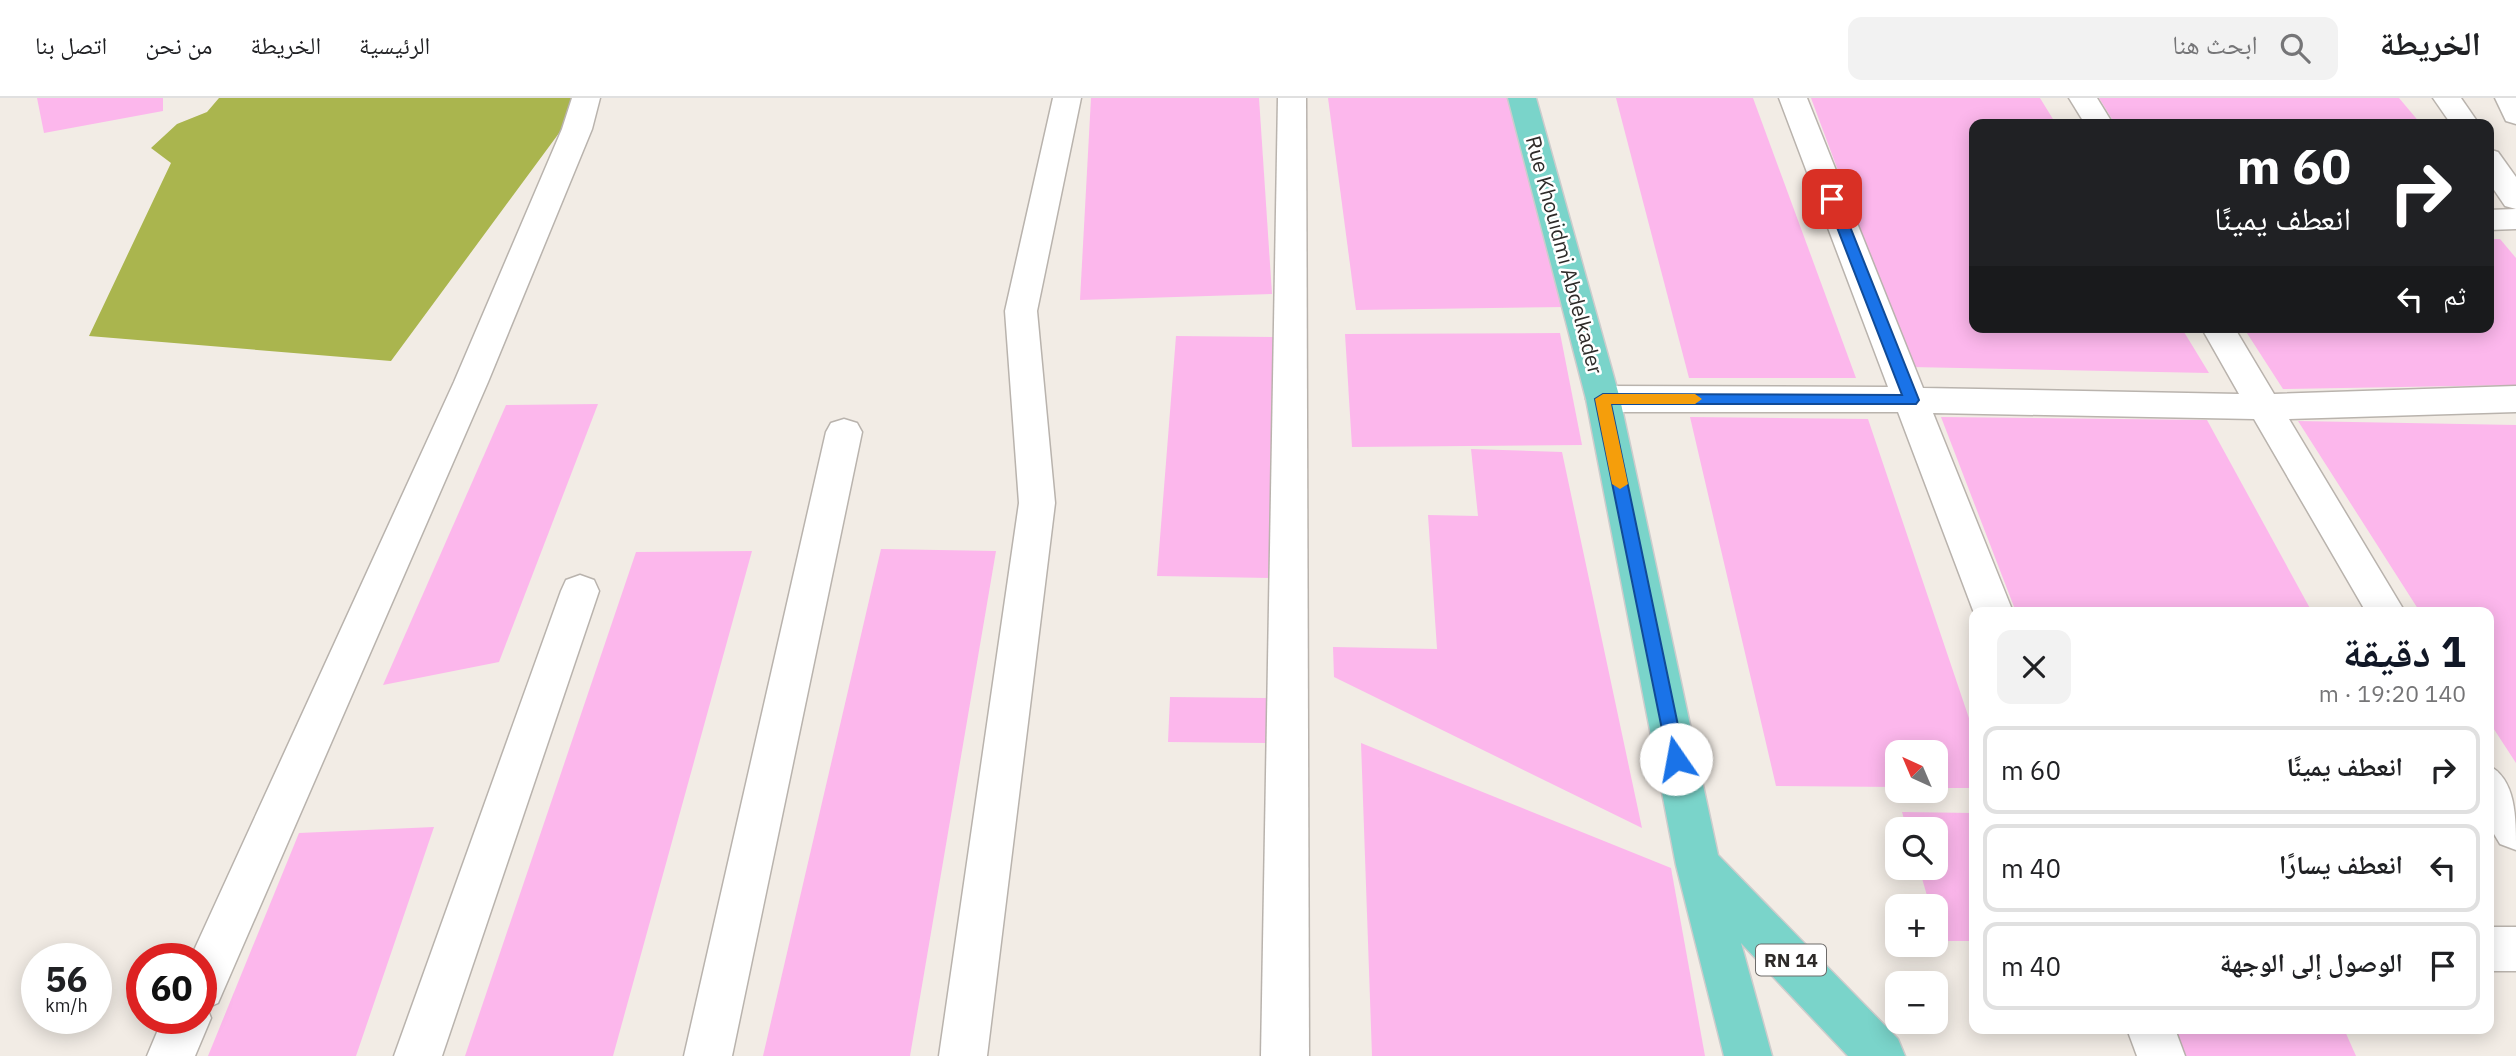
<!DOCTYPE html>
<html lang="ar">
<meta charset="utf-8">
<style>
body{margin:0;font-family:"IBM Plex Sans","Noto Naskh Arabic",sans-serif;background:#f2f2f2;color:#202124;direction:rtl;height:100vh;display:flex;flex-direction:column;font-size:26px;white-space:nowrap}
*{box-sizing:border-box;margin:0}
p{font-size:23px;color:#757577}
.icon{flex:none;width:38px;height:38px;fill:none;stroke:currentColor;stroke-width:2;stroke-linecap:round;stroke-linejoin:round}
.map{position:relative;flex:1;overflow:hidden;direction:ltr}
.side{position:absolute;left:1969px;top:509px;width:525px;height:427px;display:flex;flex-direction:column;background:#fff;border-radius:14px;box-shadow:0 4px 18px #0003;direction:rtl}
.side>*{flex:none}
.top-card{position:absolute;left:1969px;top:21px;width:525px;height:214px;border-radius:14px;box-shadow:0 4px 18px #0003;direction:rtl;background:#202124;color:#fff;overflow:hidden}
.needle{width:46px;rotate:316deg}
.buttons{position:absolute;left:1885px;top:642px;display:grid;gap:14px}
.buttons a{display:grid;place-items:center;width:63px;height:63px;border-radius:14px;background:#fff;box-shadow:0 4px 18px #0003;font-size:35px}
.speed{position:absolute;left:21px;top:845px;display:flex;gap:14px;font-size:35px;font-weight:700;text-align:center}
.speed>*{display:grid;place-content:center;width:91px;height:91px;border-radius:50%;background:#fff;box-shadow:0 4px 18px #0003;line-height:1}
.speed small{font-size:18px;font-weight:400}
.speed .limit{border:10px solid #d22;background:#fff;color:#111}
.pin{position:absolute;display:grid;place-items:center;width:60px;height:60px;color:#fff;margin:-30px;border-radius:14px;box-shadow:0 4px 10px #0006}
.me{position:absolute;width:77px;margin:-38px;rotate:348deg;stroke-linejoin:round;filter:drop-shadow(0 0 5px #0008)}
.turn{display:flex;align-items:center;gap:24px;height:147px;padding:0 28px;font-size:32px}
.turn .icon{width:91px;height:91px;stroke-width:2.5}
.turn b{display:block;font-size:49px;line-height:60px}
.then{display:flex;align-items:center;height:66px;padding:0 28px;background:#0003;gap:14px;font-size:26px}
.round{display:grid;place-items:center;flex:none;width:74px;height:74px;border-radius:14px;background:#f2f2f2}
.overview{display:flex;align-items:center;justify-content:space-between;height:119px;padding:0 28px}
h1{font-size:42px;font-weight:700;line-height:52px;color:#111827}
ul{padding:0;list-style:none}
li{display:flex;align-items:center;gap:21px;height:88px;margin:0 14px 10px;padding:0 14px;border:4px solid #e0e0e0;border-radius:14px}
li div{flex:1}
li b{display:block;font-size:26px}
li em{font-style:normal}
header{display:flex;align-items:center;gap:42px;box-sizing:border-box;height:98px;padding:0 35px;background:#fff;border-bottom:2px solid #e0e0e0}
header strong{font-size:33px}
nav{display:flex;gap:38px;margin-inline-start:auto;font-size:24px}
.search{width:490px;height:63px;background:#f2f2f2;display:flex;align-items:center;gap:18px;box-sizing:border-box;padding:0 24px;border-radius:14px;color:#757577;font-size:26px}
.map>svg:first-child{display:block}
.forest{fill:#aab54e}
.building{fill:#fcb7ec}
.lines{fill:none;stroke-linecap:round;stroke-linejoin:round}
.minor-casing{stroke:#b9b3ad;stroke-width:3}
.primary-casing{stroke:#cdcccc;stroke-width:3}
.minor{fill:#fff;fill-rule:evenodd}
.primary{fill:#7ad4ca;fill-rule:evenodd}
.route{fill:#1a73e8;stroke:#114b97;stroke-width:2}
.slow{fill:#f59e0b}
.labels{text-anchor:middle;stroke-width:5;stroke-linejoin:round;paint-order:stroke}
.shield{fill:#fff;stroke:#6d6b69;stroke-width:2}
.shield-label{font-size:19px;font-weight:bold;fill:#2e2b29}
.street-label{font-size:21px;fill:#2e2b29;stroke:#fff}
</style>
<header>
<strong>الخريطة</strong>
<div class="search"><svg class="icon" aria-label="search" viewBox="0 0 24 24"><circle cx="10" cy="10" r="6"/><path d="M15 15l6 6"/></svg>ابحث هنا</div>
<nav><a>الرئيسية</a><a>الخريطة</a><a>من نحن</a><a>اتصل بنا</a></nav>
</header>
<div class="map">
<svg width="2516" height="958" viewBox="0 0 2516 958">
<rect width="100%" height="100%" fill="#f2ece5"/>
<!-- forest -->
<polygon class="forest" points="219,0 572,0 565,27 391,263 89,238 171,65 151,50 177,26 207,14"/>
<!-- building -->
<g class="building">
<polygon points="37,0 163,0 163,13 44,35"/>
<polygon points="1091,0 1259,0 1272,196 1080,202"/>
<polygon points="1328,0 1512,0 1566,209 1356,212"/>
<polygon points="1616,0 1753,0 1856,280 1689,280"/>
<polygon points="1811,0 2040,0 2056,26 1974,26 1974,229 2181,229 2209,275 1911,269"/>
<polygon points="2099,0 2399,0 2421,26 2115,26"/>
<polygon points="2488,141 2500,141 2516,160 2516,287 2283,291 2243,229 2488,229"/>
<polygon points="1560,235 1582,347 1352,349 1345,236"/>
<polygon points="1176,238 1274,239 1270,480 1157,478"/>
<polygon points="598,306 499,564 383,587 506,307"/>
<polygon points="1690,319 1868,321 1974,635 1974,690 1936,690 1936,654 1897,654 1897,689 1776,688"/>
<polygon points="1941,319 2207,322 2312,514 2016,514"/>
<polygon points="2298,323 2516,327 2516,665 2488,622 2488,514 2420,514"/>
<polygon points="1471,351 1562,354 1642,730 1334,579 1333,549 1437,551 1428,417 1478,418"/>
<polygon points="881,451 996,453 910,958 763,958"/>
<polygon points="752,453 613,958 465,958 636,454"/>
<polygon points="1170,599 1266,600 1266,645 1168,644"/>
<polygon points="1361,645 1671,770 1705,958 1372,958"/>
<polygon points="1902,714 1974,715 1974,843 1940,843 1936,828 1936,808 1930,808 1919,770 1936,770 1936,732 1907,732"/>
<polygon points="434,729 356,958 208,958 299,735"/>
<polygon points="2168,931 2344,931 2356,958 2178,958"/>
</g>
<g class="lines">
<defs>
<g id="minor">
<polygon points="572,0 600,0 592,31 488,284 218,905 207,910 211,920 195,958 147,958 163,920 201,920 201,861 190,861 454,284 562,31"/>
<polygon points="1053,0 1081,0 1037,213 1055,405 987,958 939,958 1019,405 1005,213"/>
<polygon points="1278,0 1306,0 1309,958 1261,958"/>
<polygon points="1779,0 1807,0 1923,290 2239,296 2201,229 2234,229 2274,296 2516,288 2516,314 2289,321 2405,514 2366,514 2254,321 1933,315 2013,514 1974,515 1898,314 1603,314 1591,310 1586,301 1591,292 1603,288 1888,289"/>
<polygon points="2069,0 2097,0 2113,26 2085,26"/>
<polygon points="2433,0 2461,0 2479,26 2451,26"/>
<polygon points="2495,0 2516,0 2516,26 2506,23"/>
<polygon points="2488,51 2498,54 2516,79 2516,111 2505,108 2488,83"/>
<polygon points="2516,111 2516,131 2488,132 2488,112"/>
<polygon points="844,321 857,325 862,334 732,958 684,958 826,334 831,325"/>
<polygon points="580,477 594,482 599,493 442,958 394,958 561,493 566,482"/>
<path d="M2488,667C2516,681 2516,719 2516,752L2500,746L2488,726Z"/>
<rect x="2488" y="829" width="28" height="44"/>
<polygon points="2127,931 2175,931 2185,958 2137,958"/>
</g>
<polygon id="primary" points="1508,0 1536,0 1620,301 1718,757 1898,941 1905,958 1848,958 1741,845 1772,958 1724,958 1676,767 1586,301"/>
</defs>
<!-- minor casing -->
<use href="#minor" class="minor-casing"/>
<!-- primary casing -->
<use href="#primary" class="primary-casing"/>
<!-- minor -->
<use href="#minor" class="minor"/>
<!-- primary -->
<use href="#primary" class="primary"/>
</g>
<!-- route -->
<polygon class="route" points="1832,97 1839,101 1919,302 1916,306 1611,306 1685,661 1683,666 1676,668 1670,666 1668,661 1595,301 1603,296 1902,297 1826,101"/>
<!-- slow -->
<polygon class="slow" points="1603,296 1695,296 1702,301 1695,306 1611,306 1628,386 1620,391 1612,386 1595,301"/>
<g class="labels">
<!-- shield labels -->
<rect class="shield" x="1756" y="846.5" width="70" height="31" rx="5"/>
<g class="shield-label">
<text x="1791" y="869">RN 14</text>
</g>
<!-- street labels -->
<g class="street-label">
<text transform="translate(1564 157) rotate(75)" y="7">Rue Khouidmi Abdelkader</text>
</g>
</g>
</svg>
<div class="buttons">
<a><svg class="needle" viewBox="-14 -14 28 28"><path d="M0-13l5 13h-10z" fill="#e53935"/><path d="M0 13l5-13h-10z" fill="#757577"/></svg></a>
<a><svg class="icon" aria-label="search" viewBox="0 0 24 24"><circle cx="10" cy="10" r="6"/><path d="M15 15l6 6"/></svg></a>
<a>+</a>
<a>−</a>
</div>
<div class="speed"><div>56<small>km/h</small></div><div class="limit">60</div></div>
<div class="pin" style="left:1832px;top:101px;background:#d93025"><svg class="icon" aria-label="arrive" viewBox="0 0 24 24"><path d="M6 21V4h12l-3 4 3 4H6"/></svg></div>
<svg class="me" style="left:1676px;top:661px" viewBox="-20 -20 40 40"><circle r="19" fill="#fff"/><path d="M0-13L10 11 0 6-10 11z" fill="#1a73e8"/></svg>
<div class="top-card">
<div class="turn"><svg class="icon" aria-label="right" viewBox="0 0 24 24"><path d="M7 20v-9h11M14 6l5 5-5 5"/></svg><div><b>60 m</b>انعطف يمينًا</div></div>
<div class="then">ثم<svg class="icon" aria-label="left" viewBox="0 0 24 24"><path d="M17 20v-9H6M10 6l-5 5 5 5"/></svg></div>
</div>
<section class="side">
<div class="overview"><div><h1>1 دقيقة</h1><p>140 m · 19:20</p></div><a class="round"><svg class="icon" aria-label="close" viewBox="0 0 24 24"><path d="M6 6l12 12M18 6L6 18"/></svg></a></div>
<ul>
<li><svg class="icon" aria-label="right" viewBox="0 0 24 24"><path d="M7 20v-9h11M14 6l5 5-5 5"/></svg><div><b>انعطف يمينًا</b></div><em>60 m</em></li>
<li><svg class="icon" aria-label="left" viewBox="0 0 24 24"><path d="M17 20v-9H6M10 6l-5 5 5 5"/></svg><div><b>انعطف يسارًا</b></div><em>40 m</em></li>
<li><svg class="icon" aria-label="arrive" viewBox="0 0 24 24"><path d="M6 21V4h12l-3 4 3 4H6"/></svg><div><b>الوصول إلى الوجهة</b></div><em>40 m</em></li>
</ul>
</section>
</div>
